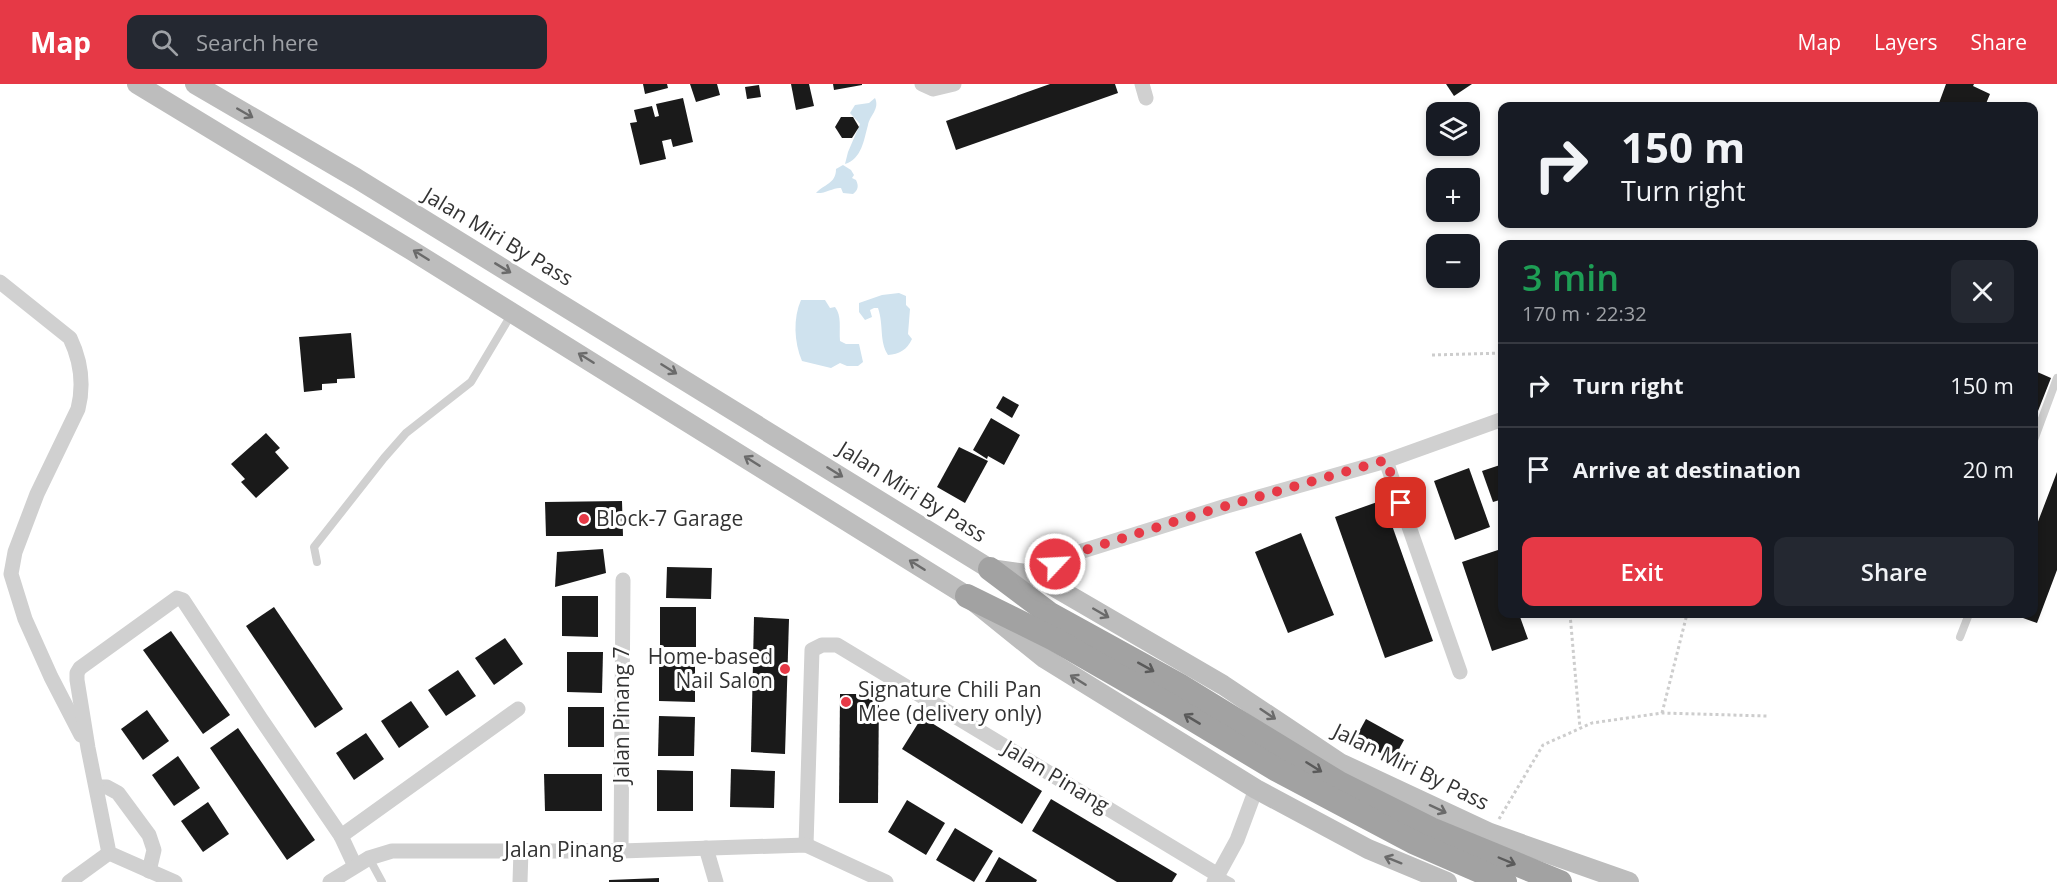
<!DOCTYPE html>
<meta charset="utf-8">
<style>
body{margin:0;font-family:"Open Sans",sans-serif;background:#242831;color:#f1f3f6;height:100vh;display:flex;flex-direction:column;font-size:22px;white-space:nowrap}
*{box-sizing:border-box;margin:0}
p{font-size:20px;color:#9ea1a6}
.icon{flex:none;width:33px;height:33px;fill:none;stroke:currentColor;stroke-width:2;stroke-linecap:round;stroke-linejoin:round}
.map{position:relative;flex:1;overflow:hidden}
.drawer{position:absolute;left:1498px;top:156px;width:540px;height:378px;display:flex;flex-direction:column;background:#171b24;border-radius:12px;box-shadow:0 3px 9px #0003}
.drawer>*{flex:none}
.hud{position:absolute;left:1498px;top:18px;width:540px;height:126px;border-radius:12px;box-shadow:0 3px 9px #0003;background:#171b24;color:#f1f3f6;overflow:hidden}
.buttons{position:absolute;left:1426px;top:18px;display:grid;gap:12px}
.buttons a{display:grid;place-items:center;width:54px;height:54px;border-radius:12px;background:#171b24;box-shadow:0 3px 9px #0003;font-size:30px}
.pin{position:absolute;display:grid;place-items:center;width:51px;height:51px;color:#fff;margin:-26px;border-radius:12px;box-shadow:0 3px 9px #0006}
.me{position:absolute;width:66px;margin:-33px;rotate:65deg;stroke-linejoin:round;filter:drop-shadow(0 0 4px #0008)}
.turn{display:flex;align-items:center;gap:21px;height:126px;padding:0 24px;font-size:27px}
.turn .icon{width:78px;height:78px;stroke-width:2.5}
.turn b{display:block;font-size:42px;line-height:51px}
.round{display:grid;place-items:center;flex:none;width:63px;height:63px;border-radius:12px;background:#242831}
.summary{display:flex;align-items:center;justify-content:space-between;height:102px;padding:0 24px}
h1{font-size:36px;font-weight:600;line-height:45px;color:#1e9e55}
.primary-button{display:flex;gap:12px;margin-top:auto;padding:12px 24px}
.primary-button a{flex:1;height:69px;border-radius:12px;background:#e63946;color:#fff;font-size:24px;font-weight:600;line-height:69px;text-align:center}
.primary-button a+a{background:#242831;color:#f1f3f6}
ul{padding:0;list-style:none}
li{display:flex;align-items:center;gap:18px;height:84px;padding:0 24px;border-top:2px solid #363941}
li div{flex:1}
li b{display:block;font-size:22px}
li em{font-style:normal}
header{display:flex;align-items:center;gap:36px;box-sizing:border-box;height:84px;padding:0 30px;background:#e63946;color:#fff}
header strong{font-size:28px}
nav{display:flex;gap:33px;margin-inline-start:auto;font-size:21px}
.search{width:420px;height:54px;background:#242831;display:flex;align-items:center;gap:15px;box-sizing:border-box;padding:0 21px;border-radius:12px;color:#9ea1a6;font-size:22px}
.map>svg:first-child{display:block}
.water{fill:#cfe2ee}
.building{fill:#1a1a1a}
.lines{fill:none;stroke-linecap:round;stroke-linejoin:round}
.path{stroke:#cdcdcd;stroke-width:3;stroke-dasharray:3 3;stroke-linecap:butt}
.service{stroke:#d0d0d0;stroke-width:8}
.minor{stroke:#d0d0d0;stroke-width:15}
.secondary{stroke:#bdbdbd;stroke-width:20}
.trunk{stroke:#a2a2a2;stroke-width:24}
.oneway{stroke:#6a6a6a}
.oneway2{stroke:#5a5a5a}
.route{stroke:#e63946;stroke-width:10;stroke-dasharray:0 18}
.poi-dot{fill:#e63946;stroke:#fff;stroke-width:2}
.labels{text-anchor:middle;stroke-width:6;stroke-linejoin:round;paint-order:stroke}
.street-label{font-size:21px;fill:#333;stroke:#fff}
.poi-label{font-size:21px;fill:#333;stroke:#fff;text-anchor:start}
</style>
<header>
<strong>Map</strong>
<div class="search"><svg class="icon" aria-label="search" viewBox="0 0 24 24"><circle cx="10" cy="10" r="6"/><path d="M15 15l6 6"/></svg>Search here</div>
<nav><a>Map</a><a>Layers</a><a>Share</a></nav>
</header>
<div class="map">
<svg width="2057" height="798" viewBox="0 0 2057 798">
<rect width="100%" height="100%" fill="#fff"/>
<!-- water -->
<g class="water">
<path d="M875,14C880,25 870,31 868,41C864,55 862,75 845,80L848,68L860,40L850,29L855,21L869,19Z"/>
<path d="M843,81L851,86L854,91L852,94L856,96C859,102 858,106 853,110L843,109L841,104C834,103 825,110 816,109C824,100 836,100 836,85Z"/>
<path d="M899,209L906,212V221L910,225L908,250L912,255C907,266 899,270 888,271C879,257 884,242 878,224H874L870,226L872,233L865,236L859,228V219L882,211Z"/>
<path d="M801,216H825L830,224L835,223C842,232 839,244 840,257L846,260H859L863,278L858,282H847L840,279L831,284L802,277C794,258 793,234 801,216Z"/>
</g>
<!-- building -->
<g class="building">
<polygon points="643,0 667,0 668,4 645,10"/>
<polygon points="690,0 717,0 720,11 696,18"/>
<polygon points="791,0 809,0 814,22 796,26"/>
<polygon points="833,0 862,0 862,1 834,6"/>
<polygon points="1050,0 1115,0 1118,9 956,66 946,37"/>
<polygon points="1446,0 1472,0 1454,12"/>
<polygon points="1946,0 1974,0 1973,2 1990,10 1985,22 1946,22 1939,19"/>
<polygon points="759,1 761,13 747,15 745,3"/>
<polygon points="683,14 693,58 673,63 671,55 662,57 666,75 640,81 630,39 637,38 634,26 652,22 655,33 659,32 656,20"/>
<polygon points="841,33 853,33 859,43 852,54 842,54 835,43"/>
<polygon points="351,249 355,294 337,295 337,299 322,300 322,306 304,308 299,253"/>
<polygon points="2035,287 2051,294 2038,327 2034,325"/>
<polygon points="1003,312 1019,321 1012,334 996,324"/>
<polygon points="991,334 1020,351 1004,381 988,372 987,375 973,366"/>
<polygon points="266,349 280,364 275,368 289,384 256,414 241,398 245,395 231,380"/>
<polygon points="959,363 988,377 965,419 937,403"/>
<polygon points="1503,380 1503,415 1493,418 1482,387"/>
<polygon points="1469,384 1490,443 1455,456 1434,397"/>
<polygon points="2057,388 2057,486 2037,539 2012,530 2034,530 2034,448"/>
<polygon points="1383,416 1433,557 1385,574 1335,433"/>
<polygon points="622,417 623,452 546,452 545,418"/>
<polygon points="1301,449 1334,531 1288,549 1255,468"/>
<polygon points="603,465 606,489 555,503 557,468"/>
<polygon points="1498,466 1503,480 1503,530 1519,530 1528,555 1492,567 1462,478"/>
<polygon points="667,483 712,484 711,515 666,514"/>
<polygon points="562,512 598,512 598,553 562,552"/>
<polygon points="274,523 343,625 315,644 246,542"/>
<rect x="660" y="523" width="36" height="40"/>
<polygon points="754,533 789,535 785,670 751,668"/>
<polygon points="171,547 230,631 203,650 143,566"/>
<polygon points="505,554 523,580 494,601 475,574"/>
<polygon points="567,568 603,568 602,609 567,608"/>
<polygon points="659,577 695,578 695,618 659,617"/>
<polygon points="458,586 476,612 446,632 428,606"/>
<polygon points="840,610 879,610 878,719 839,719"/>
<polygon points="411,617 429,643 399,664 381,637"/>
<rect x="568" y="623" width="36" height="40"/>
<polygon points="147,626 169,657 143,676 121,645"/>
<polygon points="659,632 695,633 694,672 658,672"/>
<polygon points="922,633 1042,707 1022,740 902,665"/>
<polygon points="1366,635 1404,656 1393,676 1355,655"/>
<polygon points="238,644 315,756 287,776 210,664"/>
<polygon points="366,649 384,675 354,696 336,669"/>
<polygon points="178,672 200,704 174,722 152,691"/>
<polygon points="731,685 775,687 774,724 730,723"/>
<polygon points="657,686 693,687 693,727 657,727"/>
<polygon points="544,690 602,690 602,727 545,727"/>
<polygon points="1051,715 1177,790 1172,798 1117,798 1032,747"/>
<polygon points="907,716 945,739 926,771 888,748"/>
<polygon points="208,718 229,750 203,768 181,737"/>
<polygon points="955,744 993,767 974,798 936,776"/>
<polygon points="999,773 1037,796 1036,798 985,798"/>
<polygon points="659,794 659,798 609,798 609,796"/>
</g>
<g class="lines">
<!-- path -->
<g class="path">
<polyline points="1432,271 1503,269"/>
<polyline points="1570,530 1580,644"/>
<polyline points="1662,629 1687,530"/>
<polyline points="1499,735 1543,661 1592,639 1662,629 1767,632"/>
</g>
<!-- service -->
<g class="service">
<polyline points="2034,356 2057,294"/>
<polyline points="317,478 314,463 384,374 406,349 471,298 511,231"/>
<polyline points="1960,553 1969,530"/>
<polyline points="369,774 382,798"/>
<polyline points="1218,791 1231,798"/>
</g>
<!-- minor -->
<g class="minor">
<polyline points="922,0 933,5 954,0"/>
<polyline points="1142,0 1146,14"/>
<path d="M0,198L70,254C81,277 84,301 78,325L37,410L15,468L11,490L25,535L51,593L81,651"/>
<polyline points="1386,377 1460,588"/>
<polyline points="1034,491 1076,469 1223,423 1386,377 1503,335"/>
<polyline points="97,703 107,703 118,709 149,751 154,766 149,787"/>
<polyline points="341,752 355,782"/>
<polyline points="806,761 812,566 822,561 837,561 1218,791"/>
<polyline points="706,764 716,798"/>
<polyline points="621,767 623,496"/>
<polyline points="69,798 109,769"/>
<polyline points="175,798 109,769 88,664 77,596 77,589 80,584 177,514 183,516 261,635 341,752 518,625"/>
<polyline points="330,798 369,774 392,767 621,767 806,761 886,798"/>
<polyline points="520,798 521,766"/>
<polyline points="1214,798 1237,756 1256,705"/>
</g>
<!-- secondary -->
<g class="secondary">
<polyline points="137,0 411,166 967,512 1044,574 1256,705 1368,765 1447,798"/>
<polyline points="195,0 356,94 990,485 1034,491 1223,601 1340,679 1490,749 1629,798"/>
</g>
<!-- trunk -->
<g class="trunk">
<polyline points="990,485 1050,530 1179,601 1339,699 1431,745 1560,798"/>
<polyline points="967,512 1054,555 1169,621 1277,686 1413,758 1505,798"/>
</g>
</g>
<!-- one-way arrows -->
<defs><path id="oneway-shaft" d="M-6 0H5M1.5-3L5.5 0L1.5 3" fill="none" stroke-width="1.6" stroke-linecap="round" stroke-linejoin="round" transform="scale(1.5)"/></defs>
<g class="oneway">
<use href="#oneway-shaft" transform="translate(245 29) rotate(30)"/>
<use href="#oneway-shaft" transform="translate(421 171) rotate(-148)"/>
<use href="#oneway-shaft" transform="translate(503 184) rotate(31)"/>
<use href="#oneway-shaft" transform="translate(586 274) rotate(-148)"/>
<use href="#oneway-shaft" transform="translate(669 285) rotate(32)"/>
<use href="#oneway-shaft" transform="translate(752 377) rotate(-148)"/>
<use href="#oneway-shaft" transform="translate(835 388) rotate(32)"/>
<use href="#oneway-shaft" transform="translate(917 481) rotate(-148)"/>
<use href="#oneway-shaft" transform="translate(1101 529) rotate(30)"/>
<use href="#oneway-shaft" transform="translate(1078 596) rotate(-148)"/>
<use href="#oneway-shaft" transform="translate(1268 630) rotate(34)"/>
<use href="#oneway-shaft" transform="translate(1438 725) rotate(25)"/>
<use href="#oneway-shaft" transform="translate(1393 776) rotate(-158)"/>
</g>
<g class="oneway2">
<use href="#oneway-shaft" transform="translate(1146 583) rotate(29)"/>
<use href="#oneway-shaft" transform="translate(1192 635) rotate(-149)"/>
<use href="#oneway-shaft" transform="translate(1314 683) rotate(32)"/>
<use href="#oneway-shaft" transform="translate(1507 777) rotate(23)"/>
</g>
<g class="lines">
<!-- route -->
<polyline class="route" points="1055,480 1076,469 1202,429 1386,376 1401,419"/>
</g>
<!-- markers -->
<g class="poi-dot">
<circle cx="584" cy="435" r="6"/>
<circle cx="785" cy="585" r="6"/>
<circle cx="846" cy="618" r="6"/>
</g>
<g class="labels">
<!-- street labels -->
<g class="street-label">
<text transform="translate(498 153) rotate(31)" y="7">Jalan Miri By Pass</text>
<text transform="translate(912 408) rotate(32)" y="7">Jalan Miri By Pass</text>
<text transform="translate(622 631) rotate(-90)" y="7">Jalan Pinang 7</text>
<text transform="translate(1411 683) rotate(26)" y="7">Jalan Miri By Pass</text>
<text transform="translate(1056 693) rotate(31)" y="7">Jalan Pinang</text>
<text x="564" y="773">Jalan Pinang</text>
</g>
<!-- poi labels -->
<g class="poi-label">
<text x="596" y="442">Block-7 Garage</text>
<text x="773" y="580" text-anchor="end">Home-based<tspan x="773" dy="24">Nail Salon</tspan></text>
<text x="858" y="613">Signature Chili Pan<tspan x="858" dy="24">Mee (delivery only)</tspan></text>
</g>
</g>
</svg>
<div class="buttons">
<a><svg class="icon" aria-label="layers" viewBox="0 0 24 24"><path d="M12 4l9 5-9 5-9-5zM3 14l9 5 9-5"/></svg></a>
<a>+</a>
<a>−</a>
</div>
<div class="pin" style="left:1401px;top:419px;background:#d93025"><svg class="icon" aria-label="arrive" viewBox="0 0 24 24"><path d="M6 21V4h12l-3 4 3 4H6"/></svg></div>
<svg class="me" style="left:1055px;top:480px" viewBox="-20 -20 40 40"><circle r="17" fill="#e63946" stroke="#fff" stroke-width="3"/><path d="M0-11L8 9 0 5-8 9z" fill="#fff"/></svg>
<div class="hud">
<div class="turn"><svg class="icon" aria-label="right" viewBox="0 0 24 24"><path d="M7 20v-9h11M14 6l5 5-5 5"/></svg><div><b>150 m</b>Turn right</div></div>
</div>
<section class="drawer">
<div class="summary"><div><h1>3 min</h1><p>170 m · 22:32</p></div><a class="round"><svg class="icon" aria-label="close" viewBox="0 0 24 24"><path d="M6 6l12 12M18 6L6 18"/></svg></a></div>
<ul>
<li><svg class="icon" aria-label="right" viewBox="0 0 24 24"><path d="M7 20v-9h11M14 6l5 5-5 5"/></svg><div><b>Turn right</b></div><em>150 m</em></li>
<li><svg class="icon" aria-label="arrive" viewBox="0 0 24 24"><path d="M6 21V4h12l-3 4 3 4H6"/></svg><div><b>Arrive at destination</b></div><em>20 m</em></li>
</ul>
<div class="primary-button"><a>Exit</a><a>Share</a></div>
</section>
</div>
